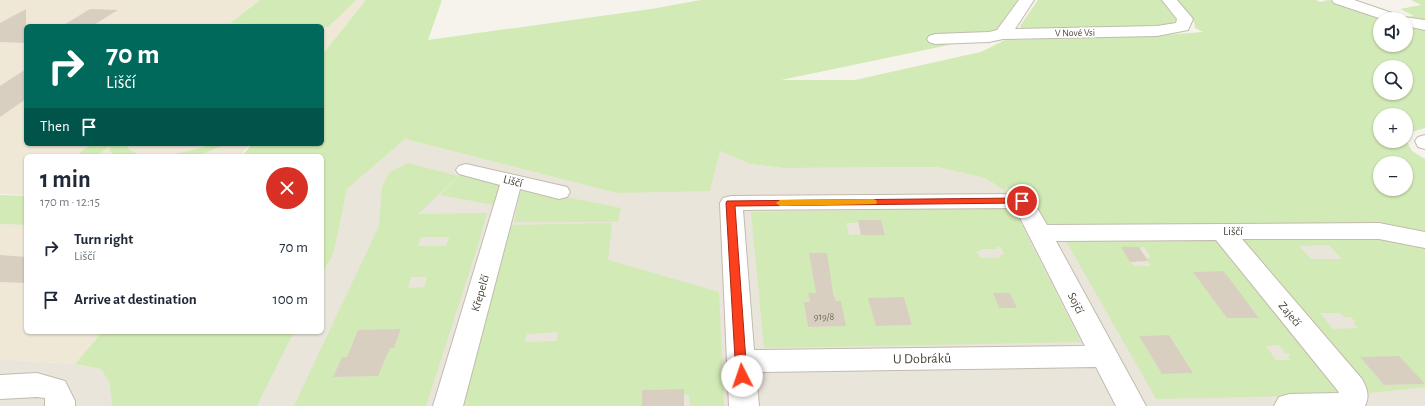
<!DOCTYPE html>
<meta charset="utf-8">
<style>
body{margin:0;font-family:"Alegreya Sans",sans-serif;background:#f2f2f3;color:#1f2937;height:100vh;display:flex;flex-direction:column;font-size:15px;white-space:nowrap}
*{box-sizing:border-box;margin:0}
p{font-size:13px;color:#747a83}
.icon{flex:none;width:22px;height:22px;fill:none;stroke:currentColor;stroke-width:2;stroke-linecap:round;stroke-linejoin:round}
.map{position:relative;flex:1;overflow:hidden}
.side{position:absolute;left:24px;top:154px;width:300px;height:180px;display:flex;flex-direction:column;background:#fff;border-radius:6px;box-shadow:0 1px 3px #0004}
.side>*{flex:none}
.top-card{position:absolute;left:24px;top:24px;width:300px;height:122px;border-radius:6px;box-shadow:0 1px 3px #0004;background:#00695c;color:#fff;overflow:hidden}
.tools{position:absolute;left:1373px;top:12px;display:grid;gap:8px}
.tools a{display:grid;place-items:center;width:40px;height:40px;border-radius:50%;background:#fff;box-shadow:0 1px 3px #0004;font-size:20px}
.pin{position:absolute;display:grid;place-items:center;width:34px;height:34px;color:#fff;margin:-17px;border:2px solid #fff;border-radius:50%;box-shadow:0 1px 4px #0007}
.me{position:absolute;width:44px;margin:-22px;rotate:356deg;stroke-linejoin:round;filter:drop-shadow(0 0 3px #0008)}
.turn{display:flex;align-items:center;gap:14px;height:84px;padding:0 16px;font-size:18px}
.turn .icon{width:52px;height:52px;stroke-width:2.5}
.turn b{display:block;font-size:28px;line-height:34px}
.then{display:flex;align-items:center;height:38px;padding:0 16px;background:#0003;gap:8px;font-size:15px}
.round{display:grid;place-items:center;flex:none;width:42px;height:42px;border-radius:21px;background:#f2f2f3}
.head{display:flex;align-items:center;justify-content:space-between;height:68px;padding:0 16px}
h1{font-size:24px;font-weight:700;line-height:30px}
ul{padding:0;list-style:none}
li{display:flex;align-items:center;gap:12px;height:52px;padding:0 16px}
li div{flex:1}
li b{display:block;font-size:15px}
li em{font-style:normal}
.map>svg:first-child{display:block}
.residential{fill:#eae5da}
.education{fill:#efe8d6}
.green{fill:#d2eab5;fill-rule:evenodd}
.building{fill:#d8cfc1}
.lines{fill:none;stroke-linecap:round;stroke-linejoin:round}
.minor-casing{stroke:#c2bbae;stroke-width:2}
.minor{fill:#fff;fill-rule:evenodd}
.route{fill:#fc3f1d;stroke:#a42913}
.slow{fill:#f59e0b}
.labels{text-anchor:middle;stroke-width:3.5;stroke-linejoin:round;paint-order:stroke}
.far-street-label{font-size:10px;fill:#4b4439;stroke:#fff}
.number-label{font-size:10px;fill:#6e675b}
.street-label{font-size:12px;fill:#4b4439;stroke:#fff}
.near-street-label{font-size:14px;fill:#4b4439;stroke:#fff}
</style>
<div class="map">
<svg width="1425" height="406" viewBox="0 0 1425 406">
<rect width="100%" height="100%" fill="#f6f3ec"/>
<!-- residential -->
<g class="residential">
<polygon points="405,139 616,193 720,151 750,164 783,168 937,167 985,178 997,186 1026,195 1047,225 1367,223 1425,231 1425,406 257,406 294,332 322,332 322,275 334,252 347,189"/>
<polygon points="0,359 75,364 101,369 109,382 112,403 111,406 0,406"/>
</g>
<!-- education -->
<g class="education">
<polygon points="0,0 366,0 322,55 322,26 26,26 26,144 250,144 240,156 26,156 26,195 0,194"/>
<polygon points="0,224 26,225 26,332 102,332 75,364 0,359"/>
</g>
<!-- green -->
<g class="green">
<polygon points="260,0 356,0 328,27 231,23"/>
<path d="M366,0H442L428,40L651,9L701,0H1018L1006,16L1003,32L944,46L781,80H855L967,55L981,52L1005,40L1149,36L1203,32L1195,28L1194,21L1173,0H1316L1320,2L1328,0L1366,8L1397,18L1414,16L1400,9L1421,5L1411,0H1425V128L1408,133L1406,137V115H1380V141L1406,140L1412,151L1425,159V231L1367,223L1047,225L1026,195L1005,188V191L985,178L937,167L783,168L750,164L720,151L710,191L616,193L405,139L347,189L334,252L322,275V156H242L252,144H322V55ZM1380,19H1406V45H1380ZM1380,67H1406V93H1380ZM1380,163H1406V189H1380Z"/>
<polygon points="1038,0 1163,0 1177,16 1176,21 1166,26 1022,29 1020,26"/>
<path d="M91,144H125C130,152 137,154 146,156H115L110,151L109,146L97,156H76Z"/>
<polygon points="211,144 226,144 197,156 166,156 197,149"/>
<path d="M408,163L458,176L418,214L487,213L477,248L426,406H294L379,226L382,187L389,173ZM421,237H449V238L446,246H418ZM411,277H427L424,287L408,288ZM358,330H401L394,348H381L386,357L378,376L333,377L342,357H360L350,348Z"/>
<polygon points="460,175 497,183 501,190 494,205 440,195"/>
<polygon points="521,188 621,208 618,222 514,222"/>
<polygon points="0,195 26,196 26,225 0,224"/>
<path d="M1013,208L1081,342L764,348L751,212ZM858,220H881L885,234L849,235L846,223H859ZM997,247H1001L1004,255H1000L1001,258H980L977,251H981L980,249H997ZM808,293H834L836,301H841L846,326L808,327L804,302H810ZM993,293H1010L1017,308H999ZM904,297L912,325L876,326L869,298Z"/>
<path d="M612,223L608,260L719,292L724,406H690L689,395H684V389L642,390V406H458L508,225ZM558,332L557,341L525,342L527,334Z"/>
<path d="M1375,236L1425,244V387L1369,393L1240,238ZM1329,245L1342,259H1311L1299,246ZM1320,313H1340L1344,317H1351L1356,322L1353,323L1358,328L1333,329ZM1399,356L1424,384L1384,385L1361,358Z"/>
<path d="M1217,238L1342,395L1156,399L1066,241ZM1121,247H1144L1151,257L1146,258L1151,266H1134ZM1223,271L1234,285L1194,272ZM1216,302H1247L1259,317L1227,318ZM1169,335L1193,373L1162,374L1139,336ZM1279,345L1285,353H1288L1290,355L1288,356L1290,360H1276L1266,346Z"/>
<polygon points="102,332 294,332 257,406 111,406 112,403 109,382 101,369 75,364"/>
</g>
<!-- building -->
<g class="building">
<polygon points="26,9 26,43 0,42 0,23"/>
<polygon points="90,9 118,10 92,26 62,26"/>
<polygon points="26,69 26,99 0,117 0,86"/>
<polygon points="858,220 881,220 885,235 861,235"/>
<polygon points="1121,247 1139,247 1148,261 1130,262"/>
<polygon points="809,253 827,253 833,293 836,301 841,301 846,326 808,327 804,302 810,302 808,293 816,293"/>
<polygon points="0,255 26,257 26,283 0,282"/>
<polygon points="1223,271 1229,278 1259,318 1227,318 1193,272"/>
<polygon points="993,293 1010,293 1017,308 999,308"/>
<polygon points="904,297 912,325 876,326 868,298"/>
<polygon points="401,329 394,348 390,348 378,376 333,377 342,357 347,357 358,330"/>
<polygon points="1169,335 1193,373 1162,374 1139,336"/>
<polygon points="1399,356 1425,384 1384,385 1360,357"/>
<polygon points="684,389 684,406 642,406 642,390"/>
</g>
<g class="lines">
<defs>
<g id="minor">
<polygon points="1019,0 1034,0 1015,29 1157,26 1176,23 1177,19 1162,0 1177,0 1193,19 1188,30 1157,36 1003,39 989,42 935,44 929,42 927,39 929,36 935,34 989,32 997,30"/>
<polygon points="1332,0 1354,0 1404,17 1425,20 1425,30 1406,26 1406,19 1382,19 1334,3"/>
<polygon points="1425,135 1425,149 1418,147 1415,141 1418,137"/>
<polygon points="466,164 567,187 570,192 567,197 559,199 520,189 463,406 433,406 500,185 459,174 456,170 459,166"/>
<path d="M1022,194L1030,196L1047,225L1379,223L1425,232V248L1379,239H1242L1362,379C1367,388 1370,396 1365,406H1274L1279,397L1289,394L1339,393L1338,391L1216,240L1056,241L1146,406H1116L1096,367L756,372L759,406H729L720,203L723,198L731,196ZM1015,208L1085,346L754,350L743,210Z"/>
<polygon points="37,373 65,381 75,401 75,406 45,406 45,398 37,397 0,399 0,375"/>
</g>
</defs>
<!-- minor casing -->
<use href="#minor" class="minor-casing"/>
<!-- minor -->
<use href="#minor" class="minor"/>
</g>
<!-- route -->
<polygon class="route" points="1022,198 1027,201 1025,203 735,206 747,376 746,379 742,381 737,379 736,376 726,203 727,201"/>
<!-- slow -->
<polygon class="slow" points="873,199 876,200 877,202 876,204 780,206 776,203 780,200"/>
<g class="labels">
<!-- far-street labels -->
<g class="far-street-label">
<text transform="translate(1075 32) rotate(-1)" y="4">V Nové Vsi</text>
</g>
<!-- number labels -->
<g class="number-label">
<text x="824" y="320">919/8</text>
</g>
<!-- street labels -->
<g class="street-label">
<text transform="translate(513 181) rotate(14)" y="4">Liščí</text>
<text transform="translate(1233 231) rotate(1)" y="4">Liščí</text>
<text transform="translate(480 293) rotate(-74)" y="4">Křepelčí</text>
<text transform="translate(1076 303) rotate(63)" y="4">Sojčí</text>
<text transform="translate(1290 314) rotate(50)" y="4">Zaječí</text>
</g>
<!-- near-street labels -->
<g class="near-street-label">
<text transform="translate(922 358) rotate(-1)" y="5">U Dobráků</text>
</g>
</g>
</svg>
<div class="tools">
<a><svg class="icon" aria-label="sound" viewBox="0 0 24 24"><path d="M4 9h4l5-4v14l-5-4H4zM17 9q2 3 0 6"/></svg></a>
<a><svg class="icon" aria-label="search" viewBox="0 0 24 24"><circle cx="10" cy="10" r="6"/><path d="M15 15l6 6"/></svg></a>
<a>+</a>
<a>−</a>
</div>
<div class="pin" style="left:1022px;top:201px;background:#d93025"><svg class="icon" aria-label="arrive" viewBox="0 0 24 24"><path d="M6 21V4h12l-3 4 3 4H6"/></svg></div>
<svg class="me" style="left:742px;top:376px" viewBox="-20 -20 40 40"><circle r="19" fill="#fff"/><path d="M0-13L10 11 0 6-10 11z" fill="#fc3f1d"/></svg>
<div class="top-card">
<div class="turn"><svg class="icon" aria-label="right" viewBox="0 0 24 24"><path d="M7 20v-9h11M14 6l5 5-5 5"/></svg><div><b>70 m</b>Liščí</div></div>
<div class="then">Then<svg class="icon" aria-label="arrive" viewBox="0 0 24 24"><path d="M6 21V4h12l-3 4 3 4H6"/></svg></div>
</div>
<section class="side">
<div class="head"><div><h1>1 min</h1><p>170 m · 12:15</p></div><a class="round" style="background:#d93025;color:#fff"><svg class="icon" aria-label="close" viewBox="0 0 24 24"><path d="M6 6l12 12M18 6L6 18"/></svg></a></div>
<ul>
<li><svg class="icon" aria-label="right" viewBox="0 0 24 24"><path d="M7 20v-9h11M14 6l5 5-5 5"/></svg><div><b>Turn right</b><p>Liščí</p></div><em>70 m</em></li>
<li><svg class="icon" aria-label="arrive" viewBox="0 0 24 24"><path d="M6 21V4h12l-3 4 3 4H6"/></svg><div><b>Arrive at destination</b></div><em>100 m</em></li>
</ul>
</section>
</div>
